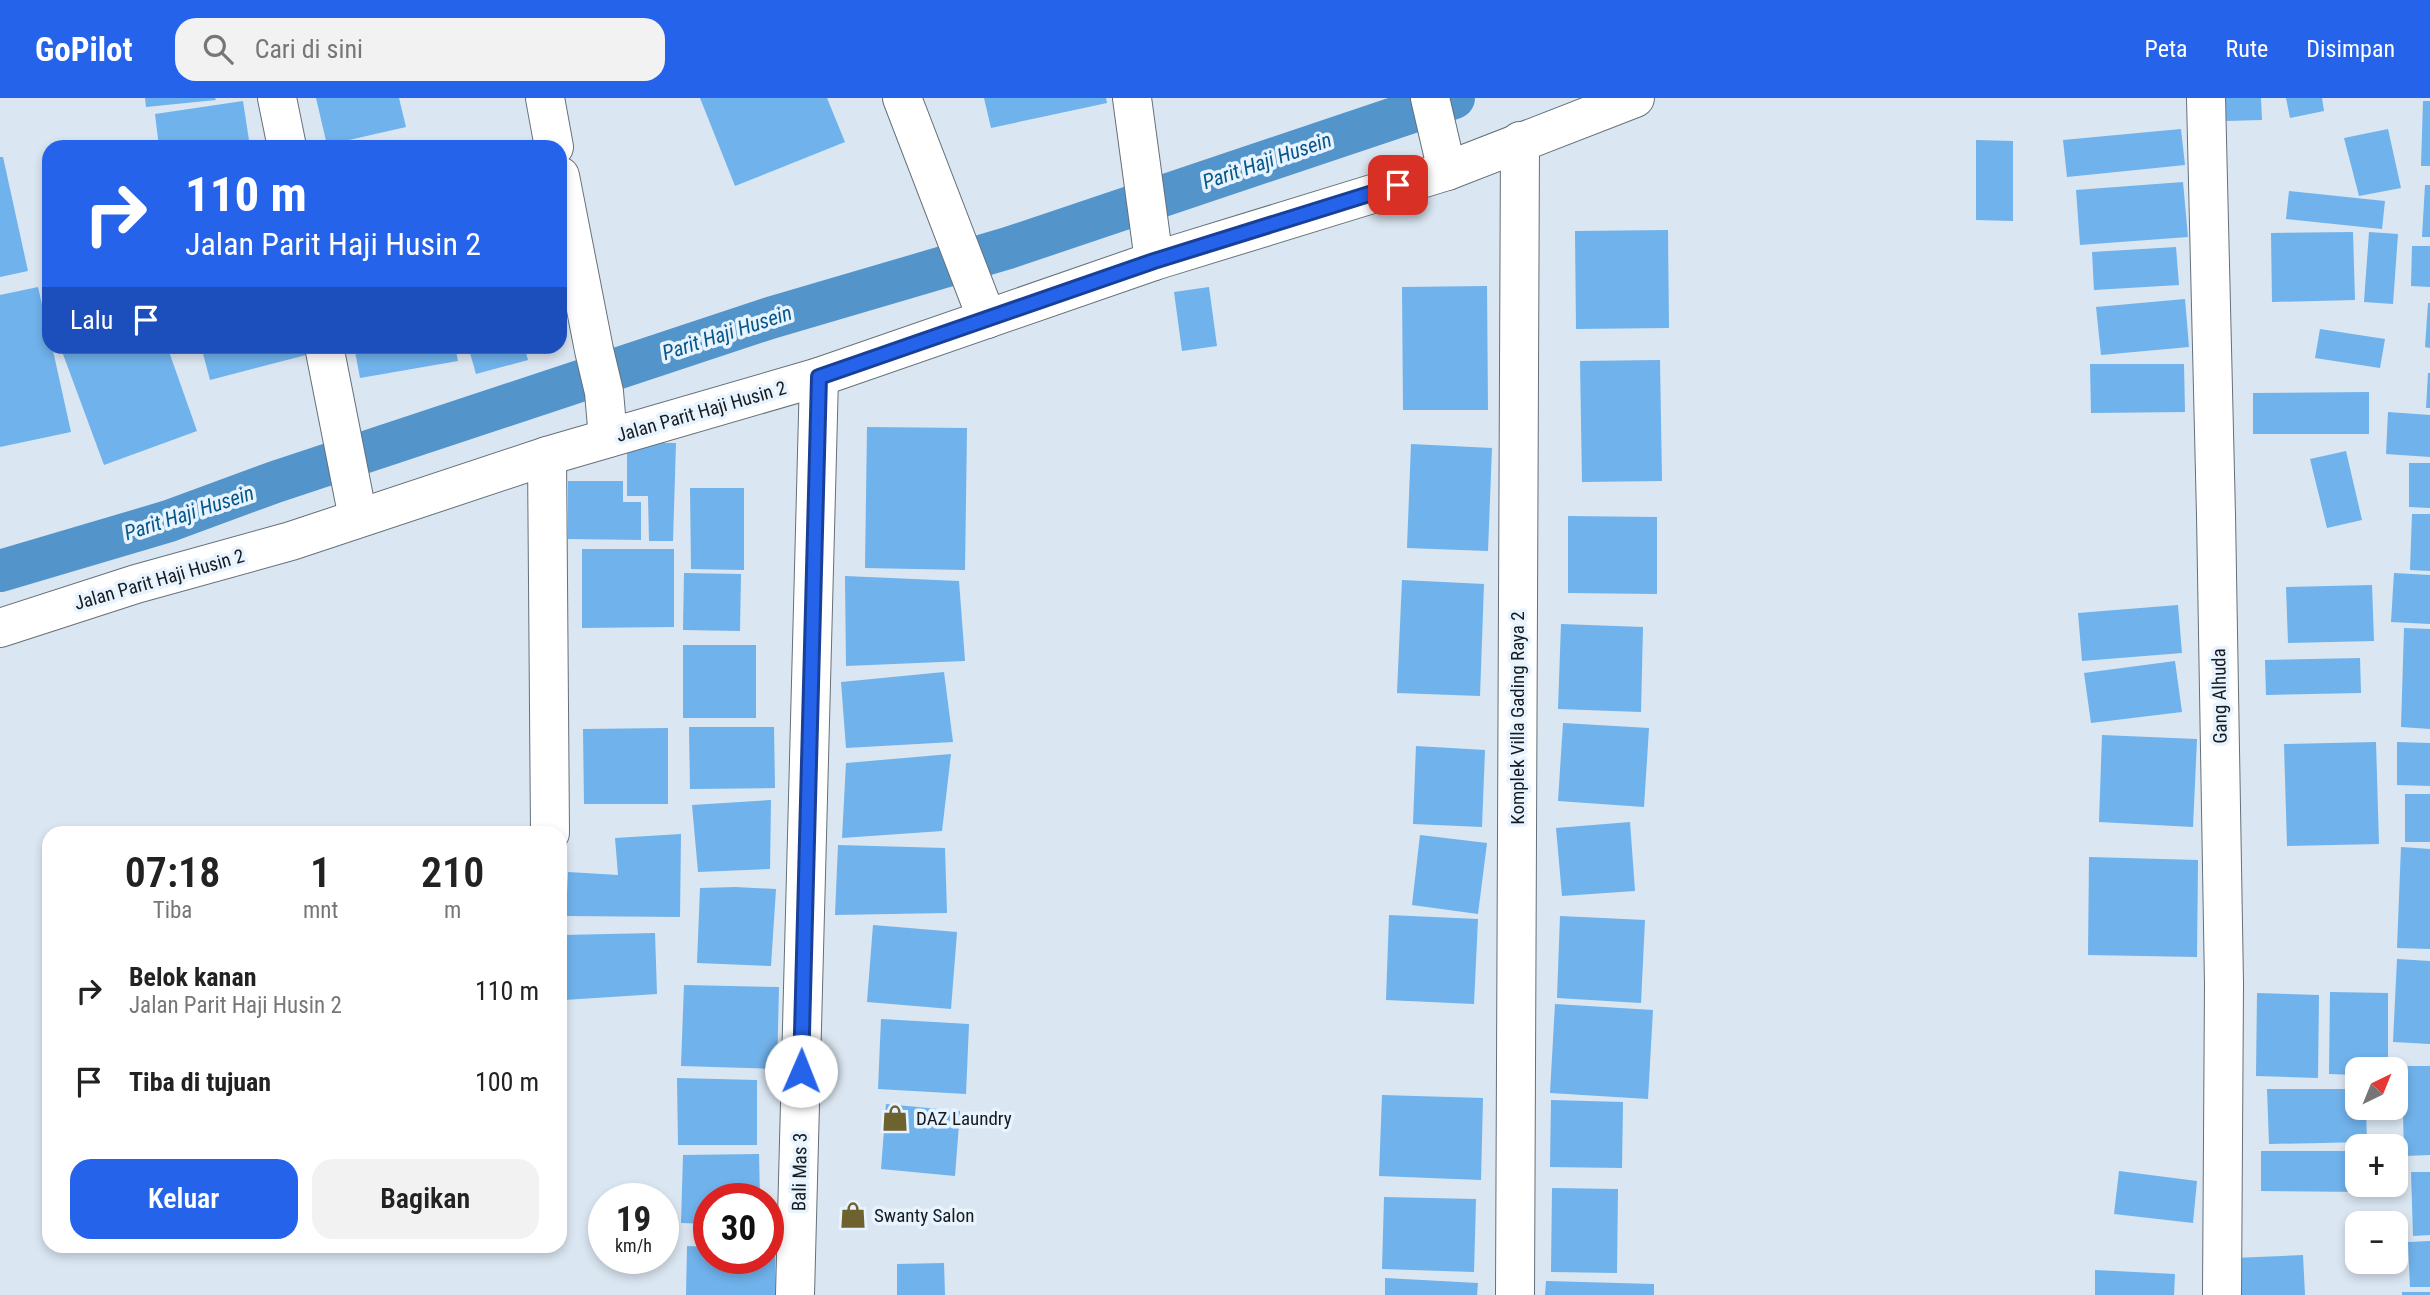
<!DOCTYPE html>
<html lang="id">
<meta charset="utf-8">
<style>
body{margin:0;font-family:"Roboto Condensed",sans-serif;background:#f2f2f2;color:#222;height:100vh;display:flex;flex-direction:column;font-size:26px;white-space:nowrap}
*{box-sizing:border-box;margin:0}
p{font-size:23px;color:#767676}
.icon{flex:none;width:38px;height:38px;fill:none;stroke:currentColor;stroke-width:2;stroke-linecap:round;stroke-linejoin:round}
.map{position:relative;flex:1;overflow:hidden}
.details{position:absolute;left:42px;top:728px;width:525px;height:427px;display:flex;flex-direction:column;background:#fff;border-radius:21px;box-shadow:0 4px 10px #0003}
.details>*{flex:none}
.hud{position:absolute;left:42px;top:42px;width:525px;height:214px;border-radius:21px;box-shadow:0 4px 10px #0003;background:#2563eb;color:#fff;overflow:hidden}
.needle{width:46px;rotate:43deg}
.buttons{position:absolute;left:2345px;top:959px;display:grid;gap:14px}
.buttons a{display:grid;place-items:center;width:63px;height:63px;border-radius:14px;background:#fff;box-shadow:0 4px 10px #0003;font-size:35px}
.speed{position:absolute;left:588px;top:1085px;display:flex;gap:14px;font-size:35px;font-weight:700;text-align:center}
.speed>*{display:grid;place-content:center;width:91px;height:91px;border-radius:50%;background:#fff;box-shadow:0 4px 10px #0003;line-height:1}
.speed small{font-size:18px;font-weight:400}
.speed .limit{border:10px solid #d22;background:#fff;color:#111}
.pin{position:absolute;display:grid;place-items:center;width:60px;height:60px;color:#fff;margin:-30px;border-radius:14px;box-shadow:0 4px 10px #0006}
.me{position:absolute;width:77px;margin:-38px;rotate:1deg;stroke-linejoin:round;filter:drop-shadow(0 0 5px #0008)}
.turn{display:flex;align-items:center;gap:24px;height:147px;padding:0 28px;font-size:32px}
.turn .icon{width:91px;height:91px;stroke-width:2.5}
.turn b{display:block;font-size:49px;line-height:60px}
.then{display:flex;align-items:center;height:66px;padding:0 28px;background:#0003;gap:14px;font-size:26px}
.eta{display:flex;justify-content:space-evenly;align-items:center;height:119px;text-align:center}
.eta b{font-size:42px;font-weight:600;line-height:49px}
.action{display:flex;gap:14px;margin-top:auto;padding:14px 28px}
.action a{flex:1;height:80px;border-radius:21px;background:#2563eb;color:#fff;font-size:28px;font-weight:600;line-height:80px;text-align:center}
.action a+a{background:#f2f2f2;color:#222}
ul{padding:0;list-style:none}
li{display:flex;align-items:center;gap:21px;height:91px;padding:0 28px}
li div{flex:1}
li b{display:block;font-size:26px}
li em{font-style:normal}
header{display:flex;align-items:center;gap:42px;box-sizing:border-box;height:98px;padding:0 35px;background:#2563eb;color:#fff}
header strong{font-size:33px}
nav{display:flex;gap:38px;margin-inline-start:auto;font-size:24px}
.search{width:490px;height:63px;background:#f2f2f2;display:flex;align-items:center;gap:18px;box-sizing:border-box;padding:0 24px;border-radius:21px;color:#767676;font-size:26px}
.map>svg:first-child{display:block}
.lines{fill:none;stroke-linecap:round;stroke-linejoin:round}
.canal{stroke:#5394cb;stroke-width:42}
.building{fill:#70b2eb}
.minor-casing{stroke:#657079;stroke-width:40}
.minor{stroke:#fff;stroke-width:38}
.route-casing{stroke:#184099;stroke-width:18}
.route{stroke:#2563eb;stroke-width:12}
.labels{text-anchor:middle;stroke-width:7;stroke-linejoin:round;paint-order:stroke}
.street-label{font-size:19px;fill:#171b1f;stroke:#e7f3fe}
.poi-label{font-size:19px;fill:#171b1f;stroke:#e7f3fe;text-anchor:start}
.water-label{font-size:21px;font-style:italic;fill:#08578b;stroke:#e7f3fe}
</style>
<header>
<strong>GoPilot</strong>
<div class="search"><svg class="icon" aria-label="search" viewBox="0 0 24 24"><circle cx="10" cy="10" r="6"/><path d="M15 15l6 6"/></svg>Cari di sini</div>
<nav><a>Peta</a><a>Rute</a><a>Disimpan</a></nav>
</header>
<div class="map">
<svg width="2430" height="1197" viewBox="0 0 2430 1197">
<rect width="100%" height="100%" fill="#dae6f1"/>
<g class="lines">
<!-- canal -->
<polyline class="canal" points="0,473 169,423 275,384 770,220 1008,150 1454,0"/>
</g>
<!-- building -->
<g class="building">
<polygon points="145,0 215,0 216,2 146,9"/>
<polygon points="316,0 399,0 406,29 327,47"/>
<polygon points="700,0 827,0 845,44 735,88"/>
<polygon points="984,0 1106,0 1107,5 991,30"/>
<polygon points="2225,0 2261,0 2262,22 2226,23"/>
<polygon points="2286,0 2322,0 2324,13 2290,20"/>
<polygon points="243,3 250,49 159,49 155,16"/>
<polygon points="2423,3 2430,3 2430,68 2421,68"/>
<polygon points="2181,31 2185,67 2067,79 2063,42"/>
<polygon points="2388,31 2401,90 2359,98 2344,40"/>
<polygon points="1976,42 2013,43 2013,123 1976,122"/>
<polygon points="0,59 3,59 28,173 0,179"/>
<polygon points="2183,84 2188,139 2080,147 2076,92"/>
<polygon points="2425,87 2430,87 2430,139 2422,139"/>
<polygon points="2289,93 2385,103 2382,131 2286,121"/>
<polygon points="1668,132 1669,230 1576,231 1575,133"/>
<polygon points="2353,134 2355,202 2272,204 2271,135"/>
<polygon points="2369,134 2398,136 2393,206 2364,204"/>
<polygon points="2412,148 2430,148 2430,189 2411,188"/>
<polygon points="2176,149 2179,187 2094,192 2092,154"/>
<polygon points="1487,188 1488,312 1403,312 1402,189"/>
<polygon points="38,189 49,237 49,248 52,248 71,334 0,349 0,197"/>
<polygon points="1209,189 1217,248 1182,253 1174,194"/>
<polygon points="2185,201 2189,249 2101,257 2096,209"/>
<polygon points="2428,205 2430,205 2430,250 2425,249"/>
<polygon points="2320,231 2385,241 2380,270 2315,260"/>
<polygon points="60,248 167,248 197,333 104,367"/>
<polygon points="201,248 304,248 306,257 210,282"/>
<polygon points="354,248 455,248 458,263 360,280"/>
<polygon points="468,248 524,248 528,262 476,276"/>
<polygon points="1660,262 1662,383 1582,384 1580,263"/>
<polygon points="2090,266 2184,266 2185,314 2091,315"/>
<polygon points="2428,275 2430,275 2430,310 2426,310"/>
<polygon points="2369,294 2369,336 2253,336 2253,295"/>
<polygon points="2388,314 2430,317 2430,359 2386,356"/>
<polygon points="867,329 967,330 965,472 865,470"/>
<polygon points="627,345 676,345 673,443 649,443 648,398 627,398"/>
<polygon points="1411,346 1492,350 1488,453 1407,450"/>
<polygon points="2346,353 2362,422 2327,430 2310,361"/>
<polygon points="2409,365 2430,365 2430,410 2409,409"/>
<polygon points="568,383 623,383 623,404 641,404 641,442 568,441"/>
<polygon points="690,390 744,390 744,472 691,471"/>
<polygon points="2412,416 2430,416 2430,473 2410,472"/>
<polygon points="1568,418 1657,419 1657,496 1568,495"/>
<polygon points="582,451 674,451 674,529 582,530"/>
<polygon points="684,475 741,476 740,533 683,532"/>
<polygon points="2394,475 2430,477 2430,526 2391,524"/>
<polygon points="845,478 959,483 965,563 846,568"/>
<polygon points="1402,482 1484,486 1480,598 1397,595"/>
<polygon points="2372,487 2374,543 2288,545 2286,489"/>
<polygon points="2178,507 2182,555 2082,563 2078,515"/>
<polygon points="1561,526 1643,529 1641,614 1558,611"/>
<polygon points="2404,530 2430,531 2430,631 2401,629"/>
<rect x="683" y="547" width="73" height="73"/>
<polygon points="2360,560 2361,595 2266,597 2265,562"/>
<polygon points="2175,563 2182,614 2091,625 2084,575"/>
<polygon points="944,574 953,644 846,650 841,584"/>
<polygon points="1563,625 1649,630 1644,709 1558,703"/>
<polygon points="689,629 774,629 775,690 690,691"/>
<polygon points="668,630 668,706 584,706 583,631"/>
<polygon points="2102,637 2197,641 2193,729 2099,724"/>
<polygon points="2376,644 2379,746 2287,748 2284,646"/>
<polygon points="2397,644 2430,645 2430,688 2397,687"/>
<polygon points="1416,648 1485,652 1482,729 1413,726"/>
<polygon points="951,656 942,733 842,740 846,665"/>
<rect x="2405" y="696" width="25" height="48"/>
<polygon points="771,702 770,771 698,774 692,707"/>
<polygon points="1630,724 1635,793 1562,798 1556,730"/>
<polygon points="681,736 680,819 566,818 568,774 618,777 615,740"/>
<polygon points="1420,737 1487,745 1478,816 1412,807"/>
<polygon points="838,747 945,750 947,815 835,817"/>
<polygon points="2401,749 2430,751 2430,851 2397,850"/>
<polygon points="2089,759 2198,762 2197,859 2088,857"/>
<polygon points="735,789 776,791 771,868 697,865 700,790"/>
<polygon points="1389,817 1478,821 1474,906 1386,902"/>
<polygon points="1560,818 1645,822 1641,905 1557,900"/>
<polygon points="873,827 957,834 951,911 867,904"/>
<polygon points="655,835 657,896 564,902 563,837"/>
<polygon points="2397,861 2430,863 2430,946 2393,944"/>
<polygon points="684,887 779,889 777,971 681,968"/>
<polygon points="2330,894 2388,895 2388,971 2357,971 2357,977 2329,976"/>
<polygon points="2257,895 2319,897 2318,980 2256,978"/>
<polygon points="1555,906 1653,912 1648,1001 1550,995"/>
<polygon points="881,921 969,926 966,996 878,991"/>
<polygon points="2402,968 2430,968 2430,1057 2404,1058"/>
<polygon points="677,980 757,982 757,1047 678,1047"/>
<polygon points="2267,991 2357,991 2357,1010 2366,1010 2367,1044 2269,1046"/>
<polygon points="1382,997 1483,1000 1481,1082 1379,1078"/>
<polygon points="1551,1002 1623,1004 1622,1070 1550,1069"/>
<polygon points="886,1006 960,1013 955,1078 881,1071"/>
<polygon points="2261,1053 2357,1053 2357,1087 2363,1087 2363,1094 2261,1093"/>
<polygon points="759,1056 760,1101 709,1101 709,1126 681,1125 683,1057"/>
<polygon points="2119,1073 2197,1083 2193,1125 2114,1116"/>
<polygon points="2411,1074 2430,1074 2430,1137 2413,1138"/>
<polygon points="1552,1090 1618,1091 1617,1175 1551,1174"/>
<polygon points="1384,1099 1476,1101 1474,1174 1382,1171"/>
<polygon points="2430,1143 2430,1189 2410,1189 2408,1144"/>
<polygon points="687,1148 709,1149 709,1160 768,1160 768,1152 775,1152 776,1197 686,1197"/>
<polygon points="2303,1157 2305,1197 2235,1197 2233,1160"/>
<polygon points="944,1165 945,1197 897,1197 897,1166"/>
<polygon points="2095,1172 2175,1176 2174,1197 2095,1197"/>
<polygon points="1385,1180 1478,1185 1477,1197 1385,1197"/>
<polygon points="1546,1183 1654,1186 1654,1197 1545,1197"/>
<rect x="2402" y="1194" width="28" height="3"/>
</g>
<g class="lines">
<defs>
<g id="minor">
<polyline points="277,0 287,49"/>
<polyline points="545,0 554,49"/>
<polyline points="902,0 987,221"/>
<polyline points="1132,0 1154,163"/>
<polyline points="1430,0 1447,73"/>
<polyline points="2206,0 2216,417 2224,886 2222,1197"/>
<polyline points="560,78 594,252 604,294 608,340"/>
<polyline points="324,248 358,420"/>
<polyline points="547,358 550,735"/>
<polyline points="0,530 136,486 291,443 547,358 819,279 1154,163 1447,73 1635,0"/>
<polyline points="795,1197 819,279"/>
<polyline points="1515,1197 1520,43"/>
</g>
</defs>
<!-- minor casing -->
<use href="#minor" class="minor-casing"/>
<!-- minor -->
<use href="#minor" class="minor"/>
</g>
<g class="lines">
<defs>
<polyline id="route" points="801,973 819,279 1154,163 1398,87"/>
</defs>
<!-- route casing -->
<use href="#route" class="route-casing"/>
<!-- route -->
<use href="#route" class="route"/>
</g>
<!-- icons -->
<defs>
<symbol id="shop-bare" viewBox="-9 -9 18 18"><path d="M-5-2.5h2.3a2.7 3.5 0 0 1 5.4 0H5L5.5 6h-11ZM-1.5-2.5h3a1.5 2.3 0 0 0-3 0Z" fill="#6e622f" stroke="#e7f3fe" stroke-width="2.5" paint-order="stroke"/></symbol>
</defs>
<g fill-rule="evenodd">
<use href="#shop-bare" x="876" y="1001" width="38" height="38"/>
<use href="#shop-bare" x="834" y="1098" width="38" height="38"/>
</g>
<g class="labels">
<!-- street labels -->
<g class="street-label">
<text transform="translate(701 313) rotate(-16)" y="7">Jalan Parit Haji Husin 2</text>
<text transform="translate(159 481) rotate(-16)" y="7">Jalan Parit Haji Husin 2</text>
<text transform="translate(2219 598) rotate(-91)" y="7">Gang Alhuda</text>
<text transform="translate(1517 620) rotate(-90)" y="7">Komplek Villa Gading Raya 2</text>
<text transform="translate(799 1074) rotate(-89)" y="7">Bali Mas 3</text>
</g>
<!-- poi labels -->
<g class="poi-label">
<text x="916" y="1027">DAZ Laundry</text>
<text x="874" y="1124">Swanty Salon</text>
</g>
<!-- water labels -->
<g class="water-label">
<text transform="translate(1267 63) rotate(-19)" y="7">Parit Haji Husein</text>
<text transform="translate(727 235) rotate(-18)" y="7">Parit Haji Husein</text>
<text transform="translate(189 415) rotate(-18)" y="7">Parit Haji Husein</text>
</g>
</g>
</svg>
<div class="buttons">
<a><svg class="needle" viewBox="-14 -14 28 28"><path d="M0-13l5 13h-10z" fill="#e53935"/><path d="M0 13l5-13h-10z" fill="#767676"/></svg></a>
<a>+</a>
<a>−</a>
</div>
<div class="speed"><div>19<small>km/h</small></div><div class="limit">30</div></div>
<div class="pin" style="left:1398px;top:87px;background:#d93025"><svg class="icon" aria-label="arrive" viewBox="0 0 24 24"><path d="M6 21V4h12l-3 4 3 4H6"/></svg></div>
<svg class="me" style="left:801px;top:973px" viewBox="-20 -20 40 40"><circle r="19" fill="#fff"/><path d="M0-13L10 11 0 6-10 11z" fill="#2563eb"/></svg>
<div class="hud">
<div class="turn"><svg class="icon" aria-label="right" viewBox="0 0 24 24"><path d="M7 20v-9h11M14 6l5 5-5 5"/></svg><div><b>110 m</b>Jalan Parit Haji Husin 2</div></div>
<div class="then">Lalu<svg class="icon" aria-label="arrive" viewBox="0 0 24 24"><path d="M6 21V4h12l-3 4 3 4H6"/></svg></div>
</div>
<section class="details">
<div class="eta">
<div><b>07:18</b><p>Tiba</p></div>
<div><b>1</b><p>mnt</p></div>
<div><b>210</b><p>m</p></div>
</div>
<ul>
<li><svg class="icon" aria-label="right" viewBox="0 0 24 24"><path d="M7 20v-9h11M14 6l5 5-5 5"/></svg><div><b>Belok kanan</b><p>Jalan Parit Haji Husin 2</p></div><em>110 m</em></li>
<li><svg class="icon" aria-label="arrive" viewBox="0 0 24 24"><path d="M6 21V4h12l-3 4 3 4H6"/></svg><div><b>Tiba di tujuan</b></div><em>100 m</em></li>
</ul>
<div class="action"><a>Keluar</a><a>Bagikan</a></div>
</section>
</div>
